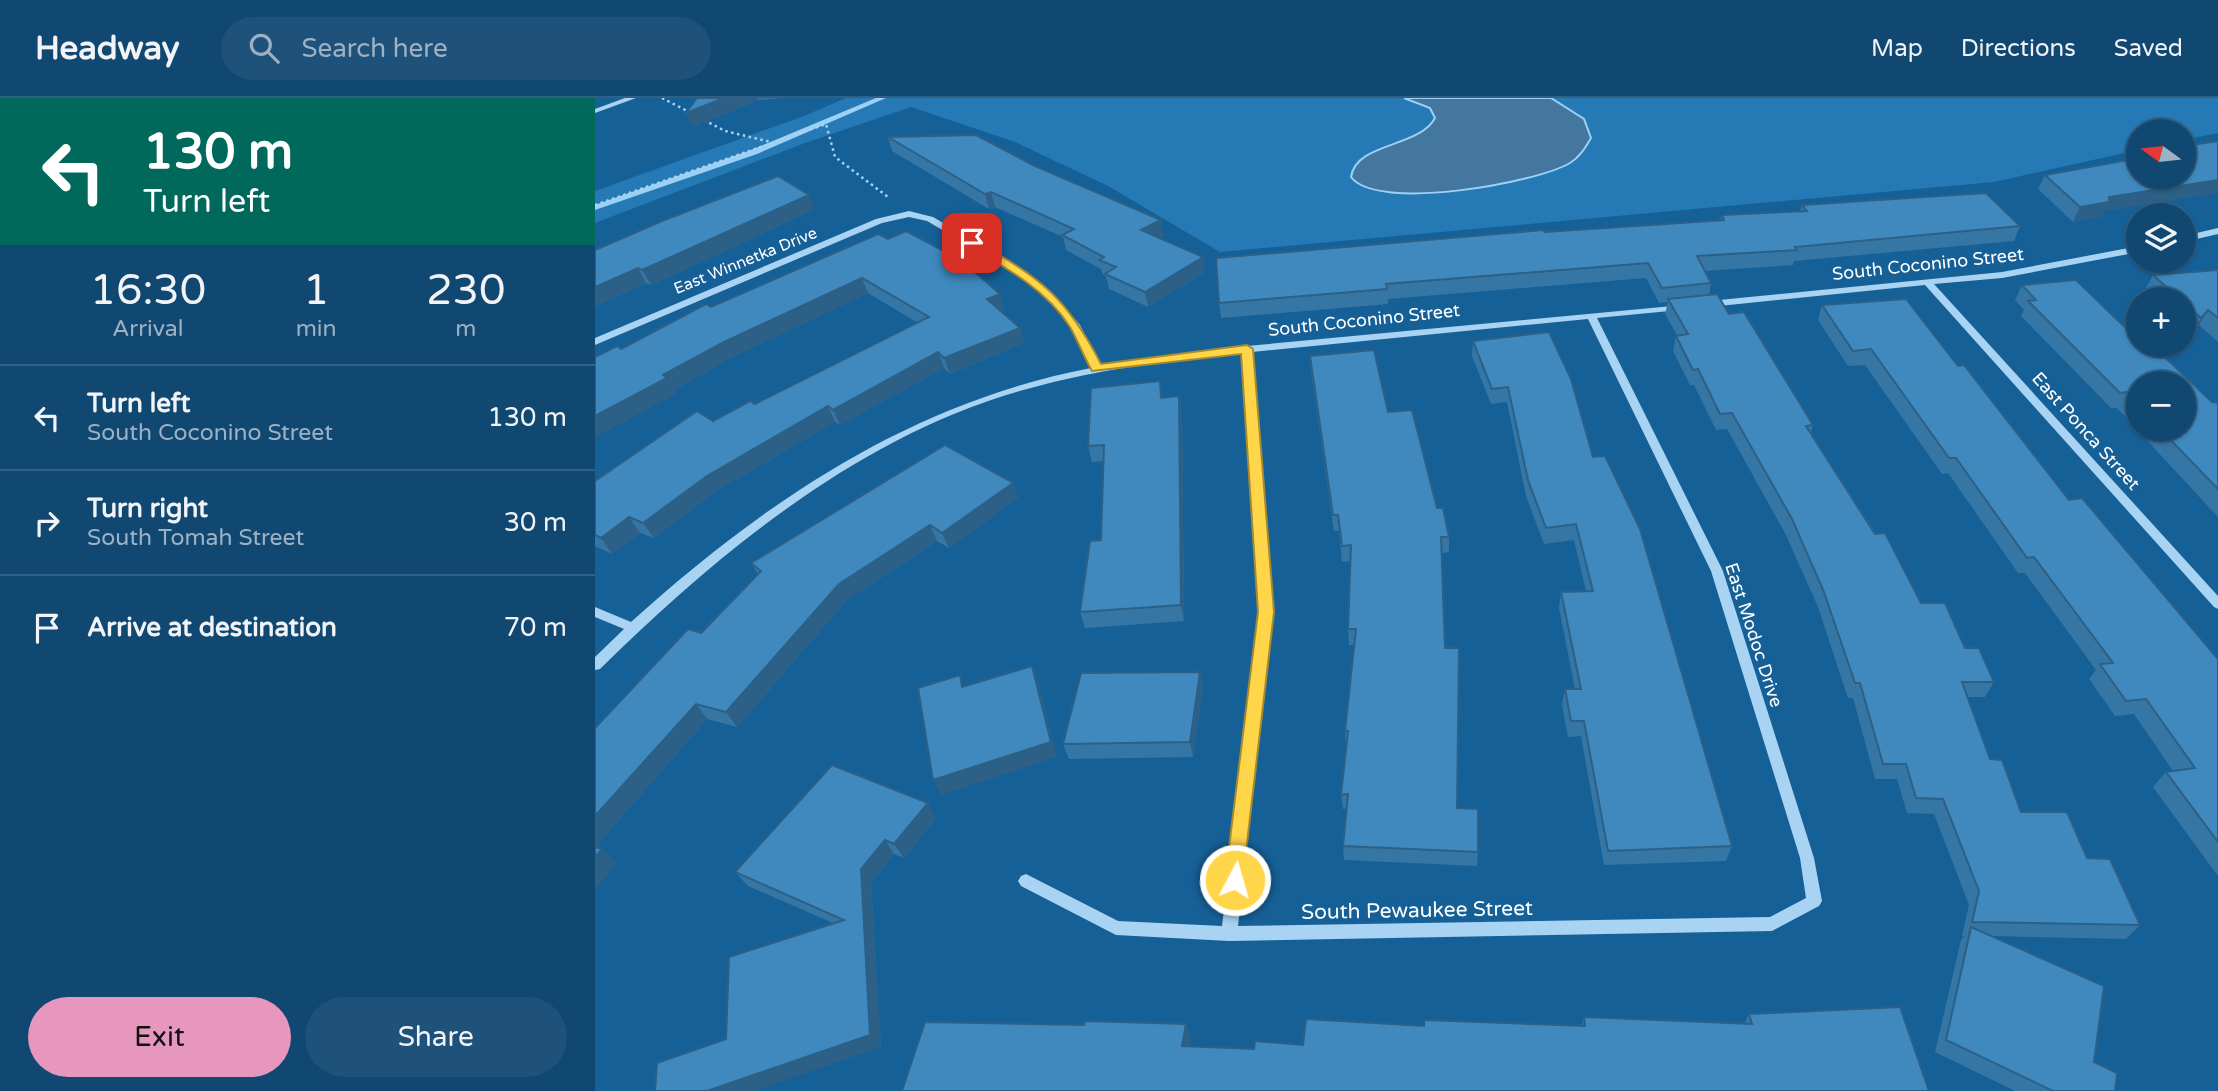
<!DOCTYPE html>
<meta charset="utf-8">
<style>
body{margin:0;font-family:"Varela Round",sans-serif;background:#1e527a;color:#f1f3f6;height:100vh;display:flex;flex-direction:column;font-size:26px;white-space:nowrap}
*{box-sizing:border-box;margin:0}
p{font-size:23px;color:#9cb2c4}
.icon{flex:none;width:38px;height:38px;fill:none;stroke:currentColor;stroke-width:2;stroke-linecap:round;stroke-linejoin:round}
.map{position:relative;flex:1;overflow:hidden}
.details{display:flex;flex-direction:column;background:#104872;width:595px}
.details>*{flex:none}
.top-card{background:#00695c;color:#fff;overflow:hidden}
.needle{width:46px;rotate:285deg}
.controls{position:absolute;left:1531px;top:21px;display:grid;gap:14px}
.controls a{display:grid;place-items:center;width:70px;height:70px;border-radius:50%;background:#104872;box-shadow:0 2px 5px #0004,0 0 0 2px #306084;font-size:35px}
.pin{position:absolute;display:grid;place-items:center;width:60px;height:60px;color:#fff;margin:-30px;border-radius:14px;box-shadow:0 4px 10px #0006}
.me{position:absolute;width:77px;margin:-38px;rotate:6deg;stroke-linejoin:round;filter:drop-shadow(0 0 5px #0008)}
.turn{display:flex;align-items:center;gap:24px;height:147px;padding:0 28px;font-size:32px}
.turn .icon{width:91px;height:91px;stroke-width:2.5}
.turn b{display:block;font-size:49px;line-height:60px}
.eta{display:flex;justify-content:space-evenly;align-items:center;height:119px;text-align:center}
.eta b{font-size:42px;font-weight:600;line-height:49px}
.button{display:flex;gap:14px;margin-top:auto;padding:14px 28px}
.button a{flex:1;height:80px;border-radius:42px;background:#e797bd;color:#111;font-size:28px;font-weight:600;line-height:80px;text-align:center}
.button a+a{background:#1e527a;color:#f1f3f6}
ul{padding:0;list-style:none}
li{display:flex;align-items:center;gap:21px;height:105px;padding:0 28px;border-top:2px solid #306084}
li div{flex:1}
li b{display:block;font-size:26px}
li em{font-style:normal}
header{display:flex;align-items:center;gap:42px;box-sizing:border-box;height:98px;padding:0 35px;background:#104872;border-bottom:2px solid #306084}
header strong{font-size:33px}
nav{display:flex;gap:38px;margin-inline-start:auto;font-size:24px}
.search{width:490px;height:63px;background:#1e527a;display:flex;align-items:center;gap:18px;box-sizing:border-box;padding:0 24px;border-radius:38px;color:#9cb2c4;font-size:26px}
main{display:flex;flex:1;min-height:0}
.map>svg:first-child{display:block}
.green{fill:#2579b5}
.water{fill:#44779f;stroke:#9cd0f4;stroke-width:2}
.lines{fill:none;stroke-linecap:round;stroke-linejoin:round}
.stream{fill:#9cd0f4;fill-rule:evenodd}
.path{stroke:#a9d3f2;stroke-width:2.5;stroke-dasharray:2.5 3.5;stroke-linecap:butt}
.minor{fill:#a9d3f2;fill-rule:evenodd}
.wall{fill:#3676a4;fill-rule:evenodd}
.shaded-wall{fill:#2c6086}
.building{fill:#3f89bf;stroke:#2c6086;stroke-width:2}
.route{fill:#ffd54a;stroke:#a68a30;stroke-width:2}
.labels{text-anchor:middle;stroke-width:7;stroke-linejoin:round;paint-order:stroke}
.far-street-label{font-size:16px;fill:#fff;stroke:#166098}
.street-label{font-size:18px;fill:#fff;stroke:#166098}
.near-street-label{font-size:21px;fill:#fff;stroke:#166098}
</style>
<header>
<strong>Headway</strong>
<div class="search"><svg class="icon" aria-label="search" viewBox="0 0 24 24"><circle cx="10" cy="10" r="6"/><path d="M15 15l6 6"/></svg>Search here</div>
<nav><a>Map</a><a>Directions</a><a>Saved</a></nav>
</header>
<main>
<section class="details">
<div class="top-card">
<div class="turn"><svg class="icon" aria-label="left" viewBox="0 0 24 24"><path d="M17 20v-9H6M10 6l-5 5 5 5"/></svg><div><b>130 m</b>Turn left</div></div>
</div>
<div class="eta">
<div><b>16:30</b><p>Arrival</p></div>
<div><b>1</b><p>min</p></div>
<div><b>230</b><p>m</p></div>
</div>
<ul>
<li><svg class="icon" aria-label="left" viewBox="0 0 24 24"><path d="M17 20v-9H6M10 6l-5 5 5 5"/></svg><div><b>Turn left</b><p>South Coconino Street</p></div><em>130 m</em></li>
<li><svg class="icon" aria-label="right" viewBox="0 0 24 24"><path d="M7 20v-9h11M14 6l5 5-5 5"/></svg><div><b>Turn right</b><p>South Tomah Street</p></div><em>30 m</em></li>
<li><svg class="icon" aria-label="arrive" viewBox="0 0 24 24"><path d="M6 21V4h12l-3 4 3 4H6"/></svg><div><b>Arrive at destination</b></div><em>70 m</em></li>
</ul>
<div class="button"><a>Exit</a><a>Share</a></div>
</section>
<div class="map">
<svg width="1623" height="993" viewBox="0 0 1623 993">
<rect width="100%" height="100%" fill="#166098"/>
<!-- green -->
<polygon class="green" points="251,0 1623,0 1623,35 1589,42 1589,33 1544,33 1543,52 1399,84 625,154 513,88 420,44 316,9 210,45 0,125 0,93 209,18"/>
<!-- water -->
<path class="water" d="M809,0H956L989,21L996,40C990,50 985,59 975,65C941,85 782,114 756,79C761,44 824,50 840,20L835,10Z"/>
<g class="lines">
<!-- stream -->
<polygon class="stream" points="281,0 291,0 162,56 0,112 0,107 156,52"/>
<!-- path -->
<g class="path">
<polyline points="67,0 98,16"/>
<polyline points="109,22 130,33 176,44"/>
<polyline points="0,107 231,26 240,59 293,99"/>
</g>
<!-- minor -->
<g class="minor">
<polygon points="30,0 41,0 0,15 0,11"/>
<path d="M314,113L338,119L422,168L456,194L485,227L505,268L575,257L652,248L1088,207V211L1085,212L1002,220L1128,473L1219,760L1227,803L1224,808L1177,833L634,843L521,837L426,788L423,783L426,778L431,776L523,823L627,828L665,514L647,255C575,262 503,271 432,291C267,336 125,453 5,571L0,572V559L29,531L0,519V509L36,524C170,403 317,304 496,270L476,228L450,198L416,172L332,123L314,119L287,125L0,247V240L281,121ZM993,221L1116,473L1205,760L1211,800L1175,819L643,828L677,514L657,254Z"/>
<polygon points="1623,130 1623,136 1589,144 1589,138"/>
<polygon points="1544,148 1544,154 1407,180 1339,186 1623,498 1623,511 1619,509 1330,187 1114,209 1109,206 1114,203 1407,174"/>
</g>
</g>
<!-- wall -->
<g class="wall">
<polygon points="102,0 188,0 163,2 98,29"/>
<polygon points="293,39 569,137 563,140 610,174 553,209 514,191 511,178 508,177 506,171 471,152 468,139 400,109 394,111 297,53"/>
<polygon points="1450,77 1510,113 1507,118 1478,124 1443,91"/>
<polygon points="1207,107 1425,128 1419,143 1199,163 1198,167 1109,173 1116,185 1114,197 1134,216 1218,327 1216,335 1326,505 1370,550 1399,584 1390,599 1372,599 1395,661 1426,714 1492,760 1545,827 1531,841 1397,838 1499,964 1520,993 1420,993 1340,954 1366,842 1369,838 1367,838 1374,807 1339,716 1312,715 1302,681 1280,681 1258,600 1253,600 1223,509 1191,437 1132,331 1121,332 1099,287 1095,287 1078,253 1081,238 1082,237 1070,216 1073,204 1064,205 1051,180 793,201 793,206 626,220 624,205 950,134 1125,122 1127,117 1205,113"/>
<polygon points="220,111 56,187 51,185 0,208 0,152"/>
<polygon points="283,136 410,211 405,213 425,230 429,245 355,276 349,270 245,327 240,324 121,393 59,440 45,435 17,456 0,448 0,383 118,323 160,306 323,225 273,195 137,259 79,292 81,296 26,251 116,209"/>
<polygon points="1623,172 1623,244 1604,227 1596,235 1589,228 1589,201 1560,201 1550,192 1558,177"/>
<path d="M1427,187L1540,239L1617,304L1623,305V419L1522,310H1516L1426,218L1429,212L1420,202ZM1544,285L1589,331H1544Z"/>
<polygon points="1227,207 1363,268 1474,402 1623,561 1623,778 1558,689 1571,674 1578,673 1539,616 1520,618 1494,581 1501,572 1430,475 1423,475 1353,375 1347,376 1270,267 1253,268 1223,222"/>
<polygon points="878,243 998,359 1137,748 1131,763 1009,767 986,638 973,639 967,607 970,591 980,591 964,510 966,494 991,493 979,442 949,446 931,398 912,304 896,306 877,258"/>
<polygon points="715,258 793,314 842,410 854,439 854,454 847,455 850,550 862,710 883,754 882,768 749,762 748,748 751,711 748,711 746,697 751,648 750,633 759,547 754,547 753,531 756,463 747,464 744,433 739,433 716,273"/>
<polygon points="584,298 587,314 589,523 490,530 485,514 506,442 509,363 497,364 493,348 568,300"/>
<polygon points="418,385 423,400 354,450 342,443 252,502 142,629 112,621 0,749 106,535 163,476 156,465"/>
<polygon points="605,574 608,589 598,659 474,661 468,646"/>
<polygon points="341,720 309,760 299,756 276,785 286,949 131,941 238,825 153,788 140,774"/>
<polygon points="1154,916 1334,993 307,993 596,939 594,948 659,951 708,947 829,928 987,928 989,919 1149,926"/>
</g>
<!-- shaded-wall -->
<g class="shaded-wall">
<polygon points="129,0 162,0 163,2 98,29 91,15"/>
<polygon points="1623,82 1623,95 1510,113 1507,118 1478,124 1485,109 1514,99"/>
<polygon points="396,94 400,109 394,111 390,96"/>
<polygon points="214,97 220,111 56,187 47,172"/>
<polygon points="566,122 569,137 549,147 546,132"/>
<polygon points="608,159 610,174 553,209 550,194"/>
<polygon points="43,170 51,185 0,208 0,189"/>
<polygon points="267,180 273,195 137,259 79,292 81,296 0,339 0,318 68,277 129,244"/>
<polygon points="405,196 410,211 396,216 392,201"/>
<polygon points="1613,212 1604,227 1596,235 1606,220"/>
<polygon points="425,230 429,245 355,276 349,260"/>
<polygon points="343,254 349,270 245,327 238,312"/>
<polygon points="565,283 568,298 569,315 566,300"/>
<polygon points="584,298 587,314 589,523 586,507"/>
<polygon points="233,308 240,324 121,393 59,440 48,425 112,378"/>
<polygon points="418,385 423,400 354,450 347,435"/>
<polygon points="34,419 45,435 17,456 6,440"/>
<polygon points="335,427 342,443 252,502 142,629 131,614 244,486"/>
<polygon points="437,568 443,583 462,659 346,697 338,682"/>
<polygon points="605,574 608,589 598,659 595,644"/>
<polygon points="101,606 112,621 0,749 0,718"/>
<polygon points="333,705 341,720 309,760 299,746"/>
<polygon points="290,742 299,756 276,785 286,949 160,993 112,993 275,937 266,771"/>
<polygon points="7,751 22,765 0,791 0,759"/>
<polygon points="591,926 596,939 592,960 587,948"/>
</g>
<!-- building -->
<g class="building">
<polygon points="102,0 129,0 91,15"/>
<polygon points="381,37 440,68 566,122 546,132 608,159 550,194 510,176 521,169 504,162 509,159 467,137 479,131 396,94 390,96 293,39"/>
<polygon points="1623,43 1623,82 1514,99 1514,104 1485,109 1450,77 1544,60 1544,79 1589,79 1589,48"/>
<polygon points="183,78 214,97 47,172 43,170 0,189 0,152 67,123"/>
<polygon points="1391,95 1425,128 1200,149 1202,152 1102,158 1116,185 1067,190 1053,165 791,186 792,191 624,205 621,160 948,132 950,134 1129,122 1127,117 1212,113 1207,107"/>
<polygon points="311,133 366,162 405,196 392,201 425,230 349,260 343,254 238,312 233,308 112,378 48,425 34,419 6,440 0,437 0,383 102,313 118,323 155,303 160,306 334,219 267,180 129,244 68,277 72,280 0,318 0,259 22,248 26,251 111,206 116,209 283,136 293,141"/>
<polygon points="1623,172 1623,220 1613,212 1606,220 1589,205 1589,201 1585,201 1558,177"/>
<polygon points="1481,182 1540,239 1544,239 1544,247 1557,247 1617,304 1623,305 1623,391 1565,331 1589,331 1589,285 1544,285 1544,308 1531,294 1525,295 1433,203 1441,202 1427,187"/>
<polygon points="1122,196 1134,216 1149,214 1218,327 1211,328 1280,436 1290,435 1326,505 1350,505 1370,550 1384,550 1399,584 1367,584 1395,661 1407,662 1426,714 1472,714 1492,760 1515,761 1545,827 1377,824 1384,793 1348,701 1321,700 1311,666 1288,666 1265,585 1260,585 1229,494 1197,421 1137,315 1125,316 1103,271 1098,272 1081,238 1093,236 1073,201"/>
<polygon points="1311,201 1363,268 1369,267 1474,402 1487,400 1623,561 1623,744 1571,674 1600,670 1551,601 1531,603 1505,566 1518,565 1439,459 1432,460 1361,360 1354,360 1276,251 1258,253 1227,207"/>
<polygon points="954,234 976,281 998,359 1010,358 1045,431 1137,748 1013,753 989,623 976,623 970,591 986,591 966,494 998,493 981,426 951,430 933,382 913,289 897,291 878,243"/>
<polygon points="779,252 793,314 817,312 842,410 848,410 854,439 846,439 850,550 864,550 862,710 883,711 883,754 748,748 753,696 746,697 753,633 750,633 761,531 753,531 756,447 747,448 743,417 738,417 715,258"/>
<polygon points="565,283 566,300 584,298 586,507 485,514 495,443 506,442 509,347 493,348 496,290"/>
<polygon points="350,347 418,385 347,435 335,427 244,486 131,614 101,606 0,718 0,630 93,531 106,535 166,473 156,465"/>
<polygon points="437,568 456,644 338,682 323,590 365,577 367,589"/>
<polygon points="605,574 595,644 468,646 486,575"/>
<polygon points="237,667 333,705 299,746 290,742 266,771 275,937 112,993 60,993 62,965 131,941 134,859 249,822 140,774"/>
<polygon points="0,749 7,751 0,759"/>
<polygon points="1376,829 1509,888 1499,964 1522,975 1520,993 1458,993 1351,942"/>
<polygon points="1305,909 1334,993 307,993 330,924 489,927 490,923 591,926 587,948 659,951 660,943 708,947 711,921 829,928 829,922 990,928 989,919 1157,926 1154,916"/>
</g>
<!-- route -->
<path class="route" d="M373,143H381C446,181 471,198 506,266L652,247L658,251L679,514L647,788L640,791L633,788L630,782L663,514L646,256L497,273C489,259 483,243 475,229C452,192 410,169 373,148Z"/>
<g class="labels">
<!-- far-street labels -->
<g class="far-street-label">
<text transform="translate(150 162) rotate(-22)" y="6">East Winnetka Drive</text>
</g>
<!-- street labels -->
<g class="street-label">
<text transform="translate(1333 166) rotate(-6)" y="6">South Coconino Street</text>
<text transform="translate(769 222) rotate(-6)" y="6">South Coconino Street</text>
<text transform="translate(1491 333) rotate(48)" y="6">East Ponca Street</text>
<text transform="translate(1159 537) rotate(72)" y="6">East Modoc Drive</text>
</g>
<!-- near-street labels -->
<g class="near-street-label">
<text transform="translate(822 812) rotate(-1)" y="7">South Pewaukee Street</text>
</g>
</g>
</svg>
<div class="controls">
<a><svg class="needle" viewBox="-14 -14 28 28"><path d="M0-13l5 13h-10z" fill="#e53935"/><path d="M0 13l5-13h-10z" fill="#9cb2c4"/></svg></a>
<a><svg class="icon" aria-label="layers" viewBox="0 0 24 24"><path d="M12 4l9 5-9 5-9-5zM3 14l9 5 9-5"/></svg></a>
<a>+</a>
<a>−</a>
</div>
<div class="pin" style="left:377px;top:145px;background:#d93025"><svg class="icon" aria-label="arrive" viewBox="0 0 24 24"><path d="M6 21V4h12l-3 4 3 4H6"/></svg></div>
<svg class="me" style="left:640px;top:782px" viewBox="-20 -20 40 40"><circle r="17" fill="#ffd54a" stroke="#fff" stroke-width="3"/><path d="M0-11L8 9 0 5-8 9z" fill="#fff"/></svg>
</div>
</main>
